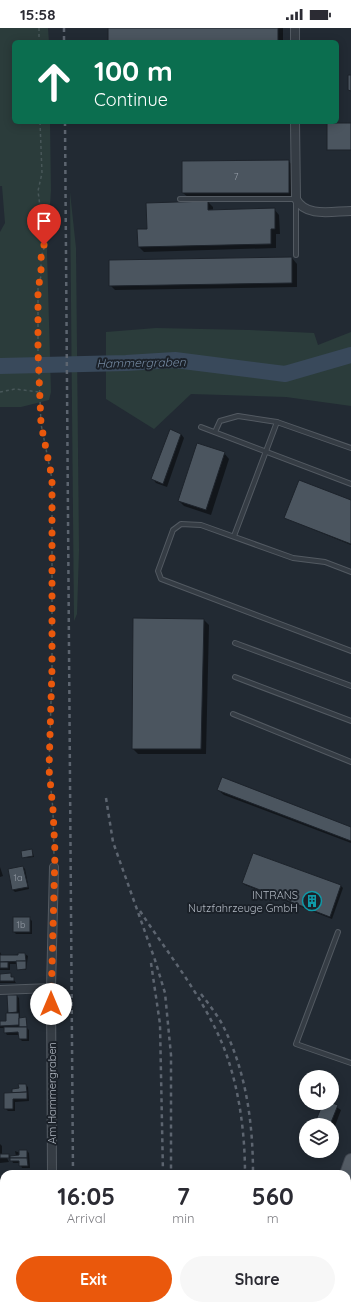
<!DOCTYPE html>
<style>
body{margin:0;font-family:Quicksand,sans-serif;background:#f7f7f7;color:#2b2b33;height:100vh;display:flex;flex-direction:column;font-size:15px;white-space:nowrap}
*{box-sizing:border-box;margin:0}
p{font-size:13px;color:#7c7c81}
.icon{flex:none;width:22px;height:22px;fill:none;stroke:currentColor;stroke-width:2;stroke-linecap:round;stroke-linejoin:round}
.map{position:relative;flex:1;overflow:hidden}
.drawer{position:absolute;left:0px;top:1142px;width:351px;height:140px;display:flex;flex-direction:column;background:#fff;border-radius:12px 12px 0 0;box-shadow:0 2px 10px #0003}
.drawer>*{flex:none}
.guide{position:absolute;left:12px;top:12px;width:327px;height:84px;border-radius:6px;box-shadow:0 2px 10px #0003;background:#0b6e4f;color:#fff;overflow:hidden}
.controls{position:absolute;left:299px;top:1042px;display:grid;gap:8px}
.controls a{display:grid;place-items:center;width:40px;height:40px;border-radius:50%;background:#fff;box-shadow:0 2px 10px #0003;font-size:20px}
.pin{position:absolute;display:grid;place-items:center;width:34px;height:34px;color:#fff;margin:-41px -17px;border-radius:50% 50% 50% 0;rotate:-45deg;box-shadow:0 0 4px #0007}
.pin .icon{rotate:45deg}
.me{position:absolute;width:44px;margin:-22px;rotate:0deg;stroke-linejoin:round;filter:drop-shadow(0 0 3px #0008)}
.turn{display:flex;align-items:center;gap:14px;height:84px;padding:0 16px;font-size:18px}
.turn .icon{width:52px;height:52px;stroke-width:2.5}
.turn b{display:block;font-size:28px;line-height:34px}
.eta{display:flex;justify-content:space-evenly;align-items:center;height:68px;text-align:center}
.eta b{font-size:24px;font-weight:700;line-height:28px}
.action{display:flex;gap:8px;margin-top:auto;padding:8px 16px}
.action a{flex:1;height:46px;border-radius:24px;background:#ea580c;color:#fff;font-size:16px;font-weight:700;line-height:46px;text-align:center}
.action a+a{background:#f7f7f7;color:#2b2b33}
.status{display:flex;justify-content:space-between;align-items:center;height:28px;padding:0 20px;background:#fff;direction:ltr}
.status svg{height:11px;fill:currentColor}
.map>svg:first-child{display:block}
.green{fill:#2b3c3b}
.shadow{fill:#0007}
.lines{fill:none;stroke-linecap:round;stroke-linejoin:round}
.river{stroke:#39495b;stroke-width:16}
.building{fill:#4b555f;stroke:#1d232b}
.lane-casing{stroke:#535a62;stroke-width:6}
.street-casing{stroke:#535a62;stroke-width:10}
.primary-casing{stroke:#3f454e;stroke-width:14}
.path{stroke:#485759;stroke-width:1.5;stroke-dasharray:3 3;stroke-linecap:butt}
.lane{stroke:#353c44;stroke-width:4}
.street{stroke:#353c44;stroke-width:8}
.primary{stroke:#535b64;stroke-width:12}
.rail{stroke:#5d6570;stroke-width:2.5;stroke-dasharray:4 4;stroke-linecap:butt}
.route{stroke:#ea580c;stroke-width:7;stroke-dasharray:0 12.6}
.labels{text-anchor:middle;stroke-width:4;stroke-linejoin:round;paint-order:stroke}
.number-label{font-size:9px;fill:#979ea8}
.poi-label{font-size:11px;fill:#b0b7c1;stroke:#1b2129;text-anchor:end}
.street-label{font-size:11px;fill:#b0b7c1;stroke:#1b2129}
.water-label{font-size:12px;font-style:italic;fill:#7489a1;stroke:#1b2129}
</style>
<div class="status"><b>15:58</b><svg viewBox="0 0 49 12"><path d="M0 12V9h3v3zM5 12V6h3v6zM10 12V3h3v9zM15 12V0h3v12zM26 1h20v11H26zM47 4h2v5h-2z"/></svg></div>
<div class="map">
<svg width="351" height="1282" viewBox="0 0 351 1282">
<rect width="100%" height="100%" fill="#222a33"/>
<!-- green -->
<g class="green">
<polygon points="0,0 48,0 49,14 14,14 14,94 50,94 51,162 47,224 51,364 49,372 21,379 0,379 0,204 5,195 2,158 0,158"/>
<polygon points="70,164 76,220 79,522 77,586 74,593"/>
<polygon points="156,300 249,302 314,305 318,317 351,304 351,378 286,369 191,366 154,401 106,371 106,304"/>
<polygon points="351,1208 351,1282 323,1282 325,1278 347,1278 347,1218"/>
</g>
<!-- shadow -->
<g class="shadow">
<rect x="109" y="0" width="174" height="14"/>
<polygon points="288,133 294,138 294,170 189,170 183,165"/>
<polygon points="208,174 213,179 213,183 274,181 279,187 280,206 276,206 276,220 144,224 139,219 148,202"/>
<polygon points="292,230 297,236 297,259 115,262 110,257"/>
<polygon points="181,406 184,410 167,459 156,455 153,451"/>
<polygon points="224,425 229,431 211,487 184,478 179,473"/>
<polygon points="351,473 351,517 285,490"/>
<polygon points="204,592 209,597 206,726 138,726 133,721"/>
<polygon points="218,762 351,800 351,815 224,767"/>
<polygon points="32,822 34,829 23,830"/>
<polygon points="254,826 341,858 343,860 332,891 245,857 243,855"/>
<polygon points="0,839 3,848 0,849"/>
<polygon points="23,839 25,841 29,861 15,864 13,862 9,842"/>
<polygon points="29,890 32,893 32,906 16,906 14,904"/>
<polygon points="0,924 2,928 25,926 28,928 26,942 19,942 17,936 10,936 10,942 0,942"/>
<polygon points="10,946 16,955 0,955 0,947"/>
<polygon points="8,968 17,968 19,970 20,991 27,991 26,999 29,1002 29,1013 22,1013 20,1011 20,1007 7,1007 5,1004 5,1000 0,1000 0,994 7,994"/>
<polygon points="26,1057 28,1059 29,1073 15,1074 15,1083 8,1083 5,1080 13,1066"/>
<polygon points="324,1075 330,1075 341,1082 332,1106 332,1097 315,1097"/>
<polygon points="0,1116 2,1118 2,1127 9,1127 10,1129 16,1128 15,1123 20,1125 27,1123 29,1125 30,1140 22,1140 20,1135 13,1135 11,1130 7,1130 9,1134 0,1135"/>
<rect x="0" y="1231" width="4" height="7"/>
</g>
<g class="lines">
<!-- river -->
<polyline class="river" points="0,338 126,335 175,332 285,346 351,327"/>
</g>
<!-- building -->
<g class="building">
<rect x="108" y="0" width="170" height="14"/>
<polygon points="348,47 351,47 351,63 348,62"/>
<rect x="327" y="95" width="24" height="27"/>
<polygon points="289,132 289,165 182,165 182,133"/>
<polygon points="208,173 208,182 275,180 275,201 271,201 271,216 138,219 137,201 147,201 146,175"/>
<polygon points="292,229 292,255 109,258 109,232"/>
<polygon points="170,401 181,406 163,456 151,451"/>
<polygon points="197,415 225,424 206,482 178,473"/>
<polygon points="299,452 351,472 351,516 284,490"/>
<polygon points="133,590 204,591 201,721 132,721"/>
<polygon points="222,749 351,799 351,813 217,762"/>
<polygon points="32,821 33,828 22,830 21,823"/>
<polygon points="253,825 341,857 330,889 242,855"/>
<polygon points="23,838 28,859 12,862 8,841"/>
<rect x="13" y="889" width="17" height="15"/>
<polygon points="18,925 25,925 26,933 0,934 0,927 18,927"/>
<polygon points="16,933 26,933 26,941 17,942"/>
<rect x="0" y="934" width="8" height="6"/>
<polygon points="11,945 11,949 14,949 14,953 0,953 0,946"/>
<polygon points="7,967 17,967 17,984 8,985"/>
<polygon points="6,985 19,985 19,997 0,998 0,993 6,993"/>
<polygon points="26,989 27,999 19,999 19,990"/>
<polygon points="4,999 27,999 27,1011 19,1011 18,1004 4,1005"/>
<polygon points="18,1056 26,1056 27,1064 12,1065 12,1061 19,1060"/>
<polygon points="27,1064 27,1071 13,1071 13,1081 4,1081 4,1065"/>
<polygon points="323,1075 332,1075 338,1077 330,1097 314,1097"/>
<polygon points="19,1122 27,1122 27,1130 10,1130 10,1128 19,1127"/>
<rect x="0" y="1126" width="9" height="4"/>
<polygon points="10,1130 27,1130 28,1138 19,1138 19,1133 10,1133"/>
<rect x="0" y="1230" width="4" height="6"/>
<rect x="15" y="1278" width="13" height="4"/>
</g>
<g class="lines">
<defs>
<g id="lane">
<polyline points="180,171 296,171 296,227"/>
<polyline points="201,399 351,456"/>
<polyline points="215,404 220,393 238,388 277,394 351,420"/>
<polyline points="234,508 277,394"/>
<polyline points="351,544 325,534 293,530 201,497 181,496 173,502 158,543 161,551 351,623"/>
<polyline points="235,615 351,658"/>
<polyline points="235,649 351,693"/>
<polyline points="233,686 351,734"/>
<polyline points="338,904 296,1016 351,1035"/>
</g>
<g id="street">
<polyline points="295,0 295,14"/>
<path d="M295,94L296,171C306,190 333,183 351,183"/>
<polyline points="51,960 54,839"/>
<polyline points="0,962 51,960 52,1146"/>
<polyline points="0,1169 4,1169"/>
<polyline points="56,1278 56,1282"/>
</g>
<g id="primary">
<polyline points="346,1146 351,1132"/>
<polyline points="347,1196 351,1185"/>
<polyline points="295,1282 297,1278"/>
<polyline points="314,1282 316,1278"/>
</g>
</defs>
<!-- lane casing -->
<use href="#lane" class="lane-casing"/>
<!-- street casing -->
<use href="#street" class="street-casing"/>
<!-- primary casing -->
<use href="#primary" class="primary-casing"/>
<!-- path -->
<g class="path">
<polyline points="39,0 39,14"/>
<polyline points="40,94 42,145 38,163 45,217 41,230 41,248 38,259 38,324 41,396 52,451 52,640 49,741 53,782 54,831"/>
<polyline points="0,364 15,361 39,364"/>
<polyline points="347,1213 351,1215"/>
<polyline points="346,1282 351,1268"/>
</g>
<!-- lane -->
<use href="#lane" class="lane"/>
<!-- street -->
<use href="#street" class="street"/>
<!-- primary -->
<use href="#primary" class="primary"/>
<!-- rail -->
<g class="rail">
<polyline points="64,0 64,14"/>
<polyline points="65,94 73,1146"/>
<polyline points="106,770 113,814 155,932 165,965 171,1027 171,1146"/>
<path d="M140,883C169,927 204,970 224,1020C239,1059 245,1104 245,1146"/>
<polyline points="151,935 160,996 163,1146"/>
<path d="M201,966C208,975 215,984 221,994C246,1041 253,1094 253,1146"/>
<polyline points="74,1278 74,1282"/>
<polyline points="165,1278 165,1282"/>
<polyline points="172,1278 172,1282"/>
</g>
</g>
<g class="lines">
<!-- route -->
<polyline class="route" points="44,217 41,230 41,248 38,259 38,324 41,396 52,450 52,640 49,741 53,782 55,825 51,976"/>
</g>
<!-- icons -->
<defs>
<symbol id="building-ring" viewBox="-11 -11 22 22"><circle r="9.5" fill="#1b2129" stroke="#0f9aa8" stroke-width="1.5"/><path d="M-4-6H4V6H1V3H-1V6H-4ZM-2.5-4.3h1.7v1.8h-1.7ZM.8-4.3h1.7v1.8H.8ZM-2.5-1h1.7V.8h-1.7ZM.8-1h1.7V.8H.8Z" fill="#0f9aa8"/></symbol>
</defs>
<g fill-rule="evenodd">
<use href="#building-ring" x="301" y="862" width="22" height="22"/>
</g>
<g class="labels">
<!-- number labels -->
<g class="number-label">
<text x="236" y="152">7</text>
<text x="18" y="853">1a</text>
<text x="21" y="900">1b</text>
</g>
<!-- poi labels -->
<g class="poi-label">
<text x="298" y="871">INTRANS<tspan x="298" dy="13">Nutzfahrzeuge GmbH</tspan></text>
</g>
<!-- street labels -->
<g class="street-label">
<text transform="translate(52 1065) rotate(-90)" y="4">Am Hammergraben</text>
</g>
<!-- water labels -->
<g class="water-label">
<text transform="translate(141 335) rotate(-1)" y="4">Hammergraben</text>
</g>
</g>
</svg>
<div class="controls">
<a><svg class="icon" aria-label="sound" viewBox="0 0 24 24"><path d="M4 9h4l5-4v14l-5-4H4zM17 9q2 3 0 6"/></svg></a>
<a><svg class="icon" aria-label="layers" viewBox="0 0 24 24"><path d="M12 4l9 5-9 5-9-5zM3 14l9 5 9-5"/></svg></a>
</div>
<div class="pin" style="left:44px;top:217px;background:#d93025"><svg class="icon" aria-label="arrive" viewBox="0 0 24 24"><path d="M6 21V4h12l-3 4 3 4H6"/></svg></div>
<svg class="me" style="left:51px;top:976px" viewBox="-20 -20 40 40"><circle r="19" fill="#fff"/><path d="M0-13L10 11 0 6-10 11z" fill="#ea580c"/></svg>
<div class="guide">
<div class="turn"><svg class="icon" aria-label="ahead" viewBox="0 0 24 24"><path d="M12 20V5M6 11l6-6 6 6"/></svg><div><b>100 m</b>Continue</div></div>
</div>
<section class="drawer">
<div class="eta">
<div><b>16:05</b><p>Arrival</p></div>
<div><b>7</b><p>min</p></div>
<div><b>560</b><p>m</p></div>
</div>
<div class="action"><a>Exit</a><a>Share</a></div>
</section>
</div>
